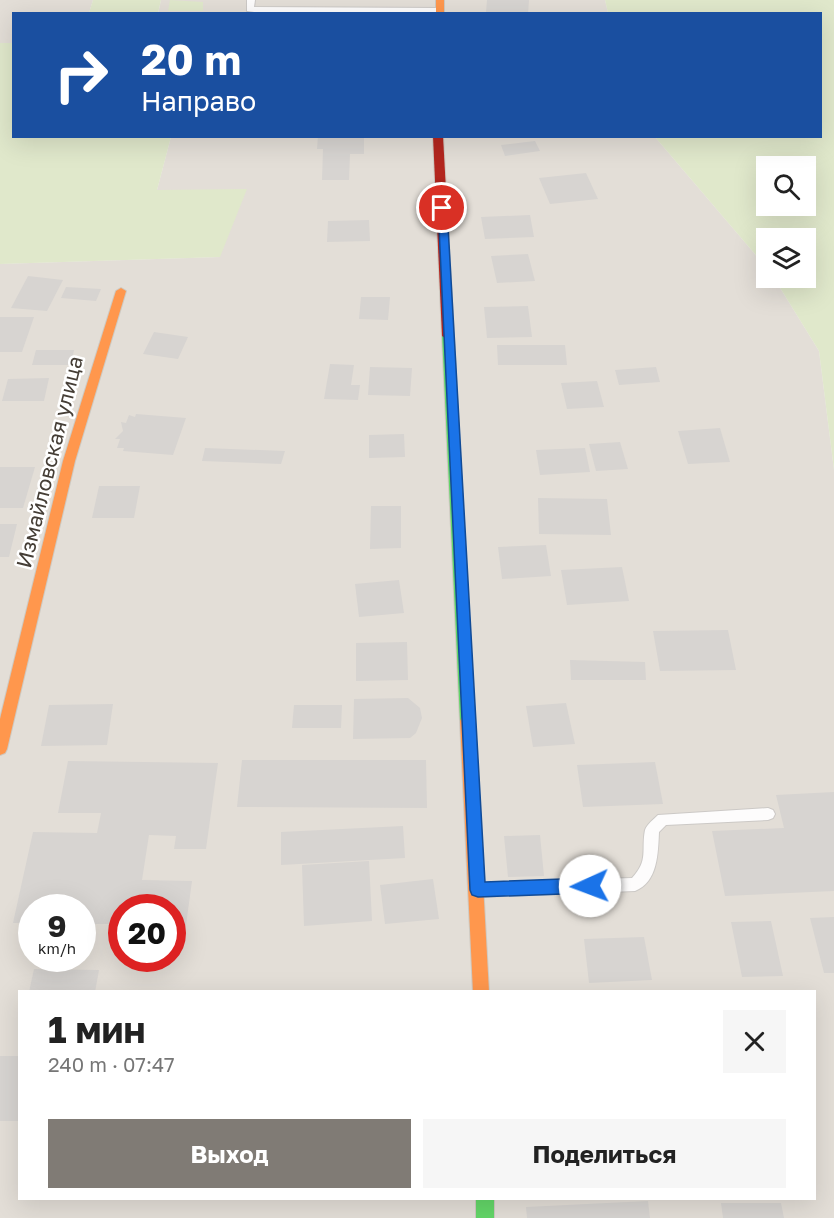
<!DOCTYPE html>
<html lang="ru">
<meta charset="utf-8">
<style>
body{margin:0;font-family:"Golos Text",sans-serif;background:#f6f6f6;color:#222;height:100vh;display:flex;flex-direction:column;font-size:22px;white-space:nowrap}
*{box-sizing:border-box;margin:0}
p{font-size:20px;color:#767676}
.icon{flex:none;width:33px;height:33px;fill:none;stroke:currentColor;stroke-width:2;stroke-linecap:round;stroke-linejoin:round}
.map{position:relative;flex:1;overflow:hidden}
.details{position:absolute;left:18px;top:990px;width:798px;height:210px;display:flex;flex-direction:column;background:#fff;border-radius:0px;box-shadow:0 6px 24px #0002}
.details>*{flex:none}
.hud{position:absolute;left:12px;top:12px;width:810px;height:126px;border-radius:0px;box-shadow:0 6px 24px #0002;background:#1a4fa0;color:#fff;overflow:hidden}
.tools{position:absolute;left:756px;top:156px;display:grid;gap:12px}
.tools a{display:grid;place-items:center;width:60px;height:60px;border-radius:0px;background:#fff;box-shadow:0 6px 24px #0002;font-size:30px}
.speed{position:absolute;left:18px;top:894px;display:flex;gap:12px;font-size:30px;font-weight:700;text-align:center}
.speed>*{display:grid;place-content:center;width:78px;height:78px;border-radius:50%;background:#fff;box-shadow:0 6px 24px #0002;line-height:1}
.speed small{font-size:15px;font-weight:400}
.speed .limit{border:9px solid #d22;background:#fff;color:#111}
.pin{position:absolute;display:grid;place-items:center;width:51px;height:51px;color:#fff;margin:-26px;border:3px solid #fff;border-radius:50%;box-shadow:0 2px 6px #0007}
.me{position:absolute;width:66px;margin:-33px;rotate:268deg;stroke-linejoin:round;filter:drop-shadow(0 0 4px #0008)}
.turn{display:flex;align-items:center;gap:21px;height:126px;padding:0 30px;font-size:27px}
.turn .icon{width:78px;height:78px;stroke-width:2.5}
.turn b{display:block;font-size:42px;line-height:51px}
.round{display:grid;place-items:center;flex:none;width:63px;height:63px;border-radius:0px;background:#f6f6f6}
.overview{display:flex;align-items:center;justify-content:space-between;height:102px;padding:0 30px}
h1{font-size:36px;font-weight:700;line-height:45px}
.cta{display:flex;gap:12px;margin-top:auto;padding:12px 30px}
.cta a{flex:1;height:69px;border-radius:0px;background:#807b75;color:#fff;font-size:24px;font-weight:700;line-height:69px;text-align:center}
.cta a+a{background:#f6f6f6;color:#222}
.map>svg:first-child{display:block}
.residential{fill:#e3ded7;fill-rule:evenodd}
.green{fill:#e0e8cb;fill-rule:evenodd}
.building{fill:#d7d4d1}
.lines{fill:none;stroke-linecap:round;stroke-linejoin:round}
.lane-casing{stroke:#ccc9c6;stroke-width:2}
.fast-casing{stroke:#cec9c1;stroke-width:2}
.slow-casing{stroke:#cec9c1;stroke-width:2}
.jam-casing{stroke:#cec9c1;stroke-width:2}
.lane{fill:#fdfcfc;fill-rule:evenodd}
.fast{fill:#63d668;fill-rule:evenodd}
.slow{fill:#ff974d;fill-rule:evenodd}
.jam{fill:#b3261e;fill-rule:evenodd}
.route{fill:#1a73e8;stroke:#114b97;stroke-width:1.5}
.labels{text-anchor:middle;stroke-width:5;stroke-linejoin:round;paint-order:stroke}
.street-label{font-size:21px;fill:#453e36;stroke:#fff}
</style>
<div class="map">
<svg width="834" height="1218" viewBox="0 0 834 1218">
<rect width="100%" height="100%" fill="#efedea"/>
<!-- residential -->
<g class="residential">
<polygon points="0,0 93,0 89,13 14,14 13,43 0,43"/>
<polygon points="161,0 605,0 608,13 158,14"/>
<path d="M171,137H655L766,267V278H774L819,351L834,470V1218H0V264L220,257L157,190ZM32,908H82V958H32ZM122,908H172V958H122ZM20,992H814V1198H20Z"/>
</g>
<!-- green -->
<g class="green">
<polygon points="93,0 161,0 158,13 89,13"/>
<polygon points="170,0 203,2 203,11 168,11"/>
<path d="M605,0H834V470L819,351L774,278H806V238H766V267L655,137L820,136V14L608,13ZM806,166V206H766V166Z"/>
<polygon points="0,43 13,43 14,136 171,137 157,190 247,189 220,257 0,264"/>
</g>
<!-- building -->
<g class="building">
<polygon points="487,0 529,0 528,14 486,12"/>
<polygon points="318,136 364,137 364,154 350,154 349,180 322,180 323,149 317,149"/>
<polygon points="535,141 540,151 505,156 501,145"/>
<polygon points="586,173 598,199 550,204 539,178"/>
<polygon points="530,215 534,237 485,239 481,217"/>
<polygon points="369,220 370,241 327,242 328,221"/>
<polygon points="528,254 535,281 497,283 491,256"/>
<polygon points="28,276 63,280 47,311 11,308"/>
<polygon points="66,287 101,289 96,301 61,298"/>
<polygon points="361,297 390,297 388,320 359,319"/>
<polygon points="528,306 532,337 487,338 484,307"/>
<polygon points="0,317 34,317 22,352 0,352"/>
<polygon points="154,332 188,337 178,359 143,354"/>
<polygon points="497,345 565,345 567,365 498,365"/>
<polygon points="36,350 74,350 71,365 32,365"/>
<polygon points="330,364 354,365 351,385 360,385 358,400 324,399"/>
<polygon points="370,367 412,368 410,396 368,395"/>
<polygon points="656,367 660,382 619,385 615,370"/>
<polygon points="49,378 44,401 2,401 8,379"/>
<polygon points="597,381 604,407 567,409 561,383"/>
<polygon points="136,414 186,418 173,455 123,451 124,448 117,448 120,439 115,439 123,431 121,422 126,423 129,415 135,417"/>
<polygon points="720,428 730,462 688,464 678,431"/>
<polygon points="404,434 405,457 369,458 369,435"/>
<polygon points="620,442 628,469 596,471 589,444"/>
<polygon points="205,448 285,451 281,464 202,461"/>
<polygon points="585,448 590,472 540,475 536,450"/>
<polygon points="0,467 35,467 23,508 0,508"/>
<polygon points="99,486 140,486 134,518 92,518"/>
<polygon points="538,498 607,499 611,535 539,534"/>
<polygon points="371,506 401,506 401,548 370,549"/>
<polygon points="0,524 17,524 9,557 0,557"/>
<polygon points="546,545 551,576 502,579 498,547"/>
<polygon points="622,567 629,601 567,605 561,570"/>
<polygon points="399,580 404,613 359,617 355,584"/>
<polygon points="728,630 736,670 660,671 653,631"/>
<polygon points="407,642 408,680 356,681 356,643"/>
<polygon points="570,660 645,662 646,680 571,680"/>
<polygon points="408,698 420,708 422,718 416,733 410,738 353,739 354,699"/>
<polygon points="566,703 575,744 533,747 526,706"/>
<polygon points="113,704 107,745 41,746 49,705"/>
<polygon points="294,705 342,705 341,728 292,728"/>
<polygon points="242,760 426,760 427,808 237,807"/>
<polygon points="68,761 218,763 206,849 174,849 176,836 149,835 142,880 192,881 186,925 172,925 172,908 122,908 122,924 82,924 82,908 32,908 32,923 13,923 33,832 97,833 101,813 58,813"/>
<polygon points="655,762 663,804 583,807 577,765"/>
<polygon points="834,792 834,891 725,896 712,831 784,828 776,795"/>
<polygon points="403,826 405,858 281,865 281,832"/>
<polygon points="540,835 544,876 508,877 504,836"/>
<polygon points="369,861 372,921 304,926 302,865"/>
<polygon points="433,879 439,919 385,924 380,885"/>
<polygon points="834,917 834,973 824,973 810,918"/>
<polygon points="771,921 783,976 742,977 731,922"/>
<polygon points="644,937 652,980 589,983 584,939"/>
<polygon points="34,969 99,970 95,992 29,992"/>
<rect x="0" y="1056" width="20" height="65"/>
<polygon points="648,1201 650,1218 527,1218 526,1207"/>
<polygon points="721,1203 781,1203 784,1218 723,1218"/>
</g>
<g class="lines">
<defs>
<g id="lane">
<polygon points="247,0 255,0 254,7 440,8 444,10 440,12 267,14 247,11"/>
<path d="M768,808L773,810L775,814L773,818L768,820L666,825L659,832C658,853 658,882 635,891L479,897L474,895L472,890L474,885L479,883L632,878C649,860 641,850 645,830C647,824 654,819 658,815Z"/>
</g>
<g id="fast">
<polygon points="448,332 454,336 474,721 472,725 467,727 462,725 460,721 442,336"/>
<rect x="476" y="1198" width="18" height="20"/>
</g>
<g id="slow">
<rect x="436" y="0" width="8" height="14"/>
<polygon points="121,288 126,291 75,461 7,749 5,753 0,755 0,719 63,461 116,291"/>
<polygon points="467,715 472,717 474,721 489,992 473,992 460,721 462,717"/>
</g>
<polygon id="jam" points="433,136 443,136 454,336 448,340 442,336"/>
</defs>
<!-- lane casing -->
<use href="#lane" class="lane-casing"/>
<!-- fast casing -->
<use href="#fast" class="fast-casing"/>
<!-- slow casing -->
<use href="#slow" class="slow-casing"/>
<!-- jam casing -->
<use href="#jam" class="jam-casing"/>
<!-- lane -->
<use href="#lane" class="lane"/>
<!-- fast -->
<use href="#fast" class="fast"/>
<!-- slow -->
<use href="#slow" class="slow"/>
<!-- jam -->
<use href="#jam" class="jam"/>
</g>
<!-- route -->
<polygon class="route" points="438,206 447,208 485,882 590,878 595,881 598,886 595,891 590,893 478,897 472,895 470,890"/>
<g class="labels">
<!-- street labels -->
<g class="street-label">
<text transform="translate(50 462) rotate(-76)" y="7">Измайловская улица</text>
</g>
</g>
</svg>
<div class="tools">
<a><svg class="icon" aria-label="search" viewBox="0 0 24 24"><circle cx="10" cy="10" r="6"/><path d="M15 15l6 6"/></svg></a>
<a><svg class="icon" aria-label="layers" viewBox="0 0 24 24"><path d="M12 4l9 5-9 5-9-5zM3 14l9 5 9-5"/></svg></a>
</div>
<div class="speed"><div>9<small>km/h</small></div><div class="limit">20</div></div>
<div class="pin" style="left:442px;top:208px;background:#d93025"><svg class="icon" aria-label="arrive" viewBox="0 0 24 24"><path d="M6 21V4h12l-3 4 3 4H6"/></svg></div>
<svg class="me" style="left:590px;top:886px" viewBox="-20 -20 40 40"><circle r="19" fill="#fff"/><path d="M0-13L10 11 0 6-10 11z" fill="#1a73e8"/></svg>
<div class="hud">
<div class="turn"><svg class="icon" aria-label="right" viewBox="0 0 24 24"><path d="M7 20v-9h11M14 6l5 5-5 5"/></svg><div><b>20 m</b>Направо</div></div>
</div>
<section class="details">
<div class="overview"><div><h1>1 мин</h1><p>240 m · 07:47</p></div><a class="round"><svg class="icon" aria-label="close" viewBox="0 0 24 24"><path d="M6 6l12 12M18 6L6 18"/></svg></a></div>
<div class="cta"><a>Выход</a><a>Поделиться</a></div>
</section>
</div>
